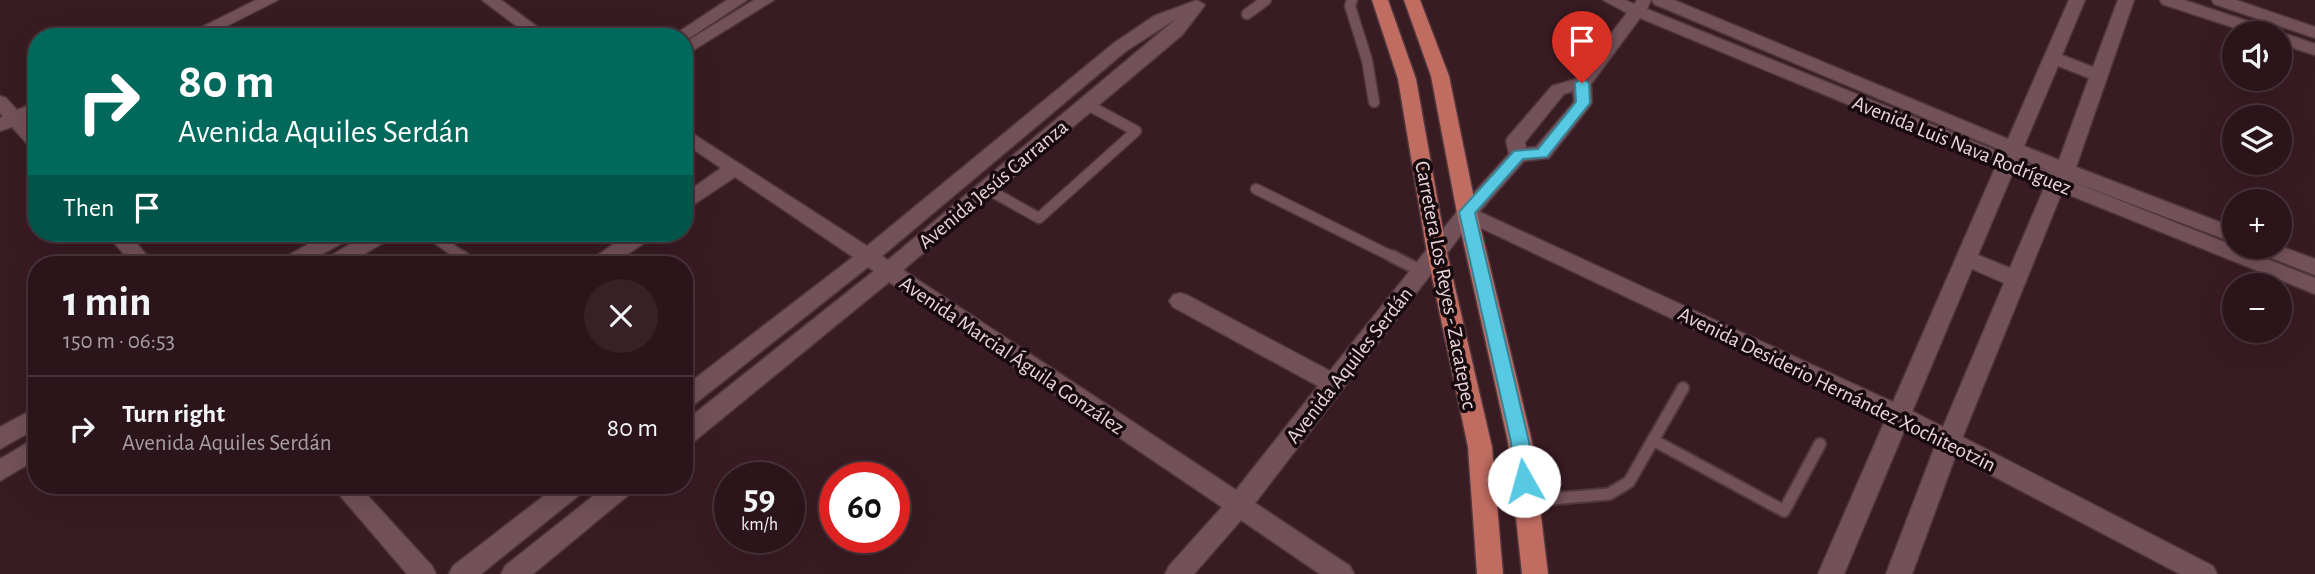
<!DOCTYPE html>
<meta charset="utf-8">
<style>
body{margin:0;font-family:"Alegreya Sans",sans-serif;background:#372127;color:#f1f3f6;height:100vh;display:flex;flex-direction:column;font-size:26px;white-space:nowrap}
*{box-sizing:border-box;margin:0}
p{font-size:23px;color:#a69ea2}
.icon{flex:none;width:38px;height:38px;fill:none;stroke:currentColor;stroke-width:2;stroke-linecap:round;stroke-linejoin:round}
.map{position:relative;flex:1;overflow:hidden}
.panel{position:absolute;left:28px;top:256px;width:665px;height:238px;display:flex;flex-direction:column;background:#2b141a;border-radius:28px;box-shadow:0 7px 28px #0002,0 0 0 2px #473339}
.panel>*{flex:none}
.hud{position:absolute;left:28px;top:28px;width:665px;height:214px;border-radius:28px;box-shadow:0 7px 28px #0002,0 0 0 2px #473339;background:#00695c;color:#fff;overflow:hidden}
.fabs{position:absolute;left:2222px;top:21px;display:grid;gap:14px}
.fabs a{display:grid;place-items:center;width:70px;height:70px;border-radius:50%;background:#2b141a;box-shadow:0 7px 28px #0002,0 0 0 2px #473339;font-size:35px}
.speed{position:absolute;left:714px;top:462px;display:flex;gap:14px;font-size:35px;font-weight:700;text-align:center}
.speed>*{display:grid;place-content:center;width:91px;height:91px;border-radius:50%;background:#2b141a;box-shadow:0 7px 28px #0002,0 0 0 2px #473339;line-height:1}
.speed small{font-size:18px;font-weight:400}
.speed .limit{border:10px solid #d22;background:#fff;color:#111}
.pin{position:absolute;display:grid;place-items:center;width:60px;height:60px;color:#fff;margin:-72px -30px;border-radius:50% 50% 50% 0;rotate:-45deg;box-shadow:0 0 7px #0007}
.pin .icon{rotate:45deg}
.me{position:absolute;width:77px;margin:-38px;rotate:353deg;stroke-linejoin:round;filter:drop-shadow(0 0 5px #0008)}
.turn{display:flex;align-items:center;gap:24px;height:147px;padding:0 35px;font-size:32px}
.turn .icon{width:91px;height:91px;stroke-width:2.5}
.turn b{display:block;font-size:49px;line-height:60px}
.then{display:flex;align-items:center;height:66px;padding:0 35px;background:#0003;gap:14px;font-size:26px}
.round{display:grid;place-items:center;flex:none;width:74px;height:74px;border-radius:37px;background:#372127}
.summary{display:flex;align-items:center;justify-content:space-between;height:119px;padding:0 35px}
h1{font-size:42px;font-weight:700;line-height:52px}
ul{padding:0;list-style:none}
li{display:flex;align-items:center;gap:21px;height:105px;padding:0 35px;border-top:2px solid #473339}
li div{flex:1}
li b{display:block;font-size:26px}
li em{font-style:normal}
.map>svg:first-child{display:block}
.lines{fill:none;stroke-linecap:round;stroke-linejoin:round}
.lane-far1-casing{stroke:#50373e;stroke-width:13}
.lane-casing{stroke:#50373e;stroke-width:15}
.street-casing{stroke:#50373e;stroke-width:3}
.secondary-casing{stroke:#50373e;stroke-width:3}
.primary-casing{stroke:#50373e;stroke-width:3}
.lane-far1{stroke:#735159;stroke-width:10}
.lane{stroke:#735159;stroke-width:11}
.street{fill:#735159;fill-rule:evenodd}
.secondary{fill:#735159;fill-rule:evenodd}
.primary{fill:#c06c61;fill-rule:evenodd}
.route{fill:#57c9e3;stroke:#398394;stroke-width:2}
.labels{text-anchor:middle;stroke-width:7;stroke-linejoin:round;paint-order:stroke}
.street-label{font-size:21px;fill:#ead5d9;stroke:#170a0e}
</style>
<div class="map">
<svg width="2315" height="574" viewBox="0 0 2315 574">
<rect width="100%" height="100%" fill="#391b23"/>
<g class="lines">
<defs>
<g id="lane-far1">
<polyline points="1352,0 1350,6 1367,60 1374,102"/>
<polyline points="1247,14 1266,0"/>
<polyline points="987,189 1039,218 1136,131 1088,105"/>
<polyline points="1256,189 1395,258"/>
<polyline points="429,233 464,258"/>
</g>
<g id="lane">
<polyline points="461,256 472,264"/>
<polyline points="1392,256 1423,272"/>
<polyline points="1653,440 1784,511 1820,444"/>
<polyline points="1527,501 1609,494 1629,482 1683,388"/>
</g>
<g id="street">
<polygon points="256,0 278,0 205,37 182,37"/>
<polygon points="482,0 501,0 551,37 531,37"/>
<polygon points="727,0 747,0 685,41 684,37 671,37"/>
<polygon points="754,0 774,0 684,56 684,43"/>
<path d="M1197,0L1205,5L1182,35L903,270L1236,490L1318,386L1173,307L1169,301L1173,295L1180,293L1187,295L1330,371L1460,208L1509,154L1506,141L1508,137L1552,86L1576,79L1627,13L1603,0H1625L1634,4L1637,0H1651L1647,9L2002,153L2003,151L1654,4L1652,0H1674L2008,139L2069,0H2085L2062,55L2093,67L2118,0H2134L2076,167L2235,228V243L2068,180L2315,278V294L2062,192L1961,441L1912,574H1886L1937,441L2004,283L1972,269L1844,574H1818L1996,166L1640,18L1591,84L1592,103L1589,107L1549,158L1524,161L1474,218L1255,503L1350,566L1354,574H1320L1241,520L1194,574H1165L1169,566L1222,507L889,282L692,443L684,445V422L874,271L868,267L692,406L684,409V387L853,257L735,177L684,211V194L721,168L684,143V128L867,246L1114,43L1154,16ZM1176,19L888,260L882,256L1126,51ZM2058,66L2089,78L2059,160L2024,146ZM1573,91L1574,102L1536,147L1526,148L1525,142L1564,94ZM2019,158L2053,173L2018,160ZM2013,172L2045,186L2010,268L1978,255Z"/>
<polygon points="2160,0 2184,0 2272,29 2275,33 2250,33 2162,4"/>
<polygon points="2212,0 2236,0 2315,27 2315,38 2214,4"/>
<path d="M2278,33C2290,34 2303,40 2315,44V55L2280,44V33Z"/>
<polygon points="0,96 6,98 17,110 37,102 37,115 27,120 37,131 37,149 30,147 12,127 0,131 0,118 3,116 0,113"/>
<polygon points="106,233 128,233 154,264 132,264"/>
<polygon points="328,233 354,233 351,238 305,264 279,264 282,259"/>
<polygon points="369,233 394,233 391,238 348,264 322,264 325,259"/>
<polygon points="630,233 654,233 651,238 614,264 589,264 592,259"/>
<polygon points="2280,246 2315,259 2315,275 2256,252 2253,247"/>
<polygon points="37,407 37,428 0,449 0,427"/>
<polygon points="37,437 37,459 0,481 0,459"/>
<polygon points="331,485 358,485 432,566 436,574 407,574"/>
<polygon points="558,485 587,485 583,492 481,574 449,574 453,566"/>
<polygon points="607,485 636,485 632,492 533,574 501,574 505,566"/>
</g>
<polygon id="secondary" points="1467,206 1908,409 2213,566 2217,574 2180,574 1892,423 1460,218 1457,213 1460,208"/>
<g id="primary">
<polygon points="1372,0 1388,0 1416,79 1447,253 1492,447 1503,574 1477,574 1468,447 1427,253 1398,79"/>
<polygon points="1404,0 1420,0 1449,76 1477,213 1532,442 1548,574 1522,574 1508,442 1457,213 1431,76"/>
</g>
</defs>
<!-- lane-far1 casing -->
<use href="#lane-far1" class="lane-far1-casing"/>
<!-- lane casing -->
<use href="#lane" class="lane-casing"/>
<!-- street casing -->
<use href="#street" class="street-casing"/>
<!-- secondary casing -->
<use href="#secondary" class="secondary-casing"/>
<!-- primary casing -->
<use href="#primary" class="primary-casing"/>
<!-- lane-far1 -->
<use href="#lane-far1" class="lane-far1"/>
<!-- lane -->
<use href="#lane" class="lane"/>
<!-- street -->
<use href="#street" class="street"/>
<!-- secondary -->
<use href="#secondary" class="secondary"/>
<!-- primary -->
<use href="#primary" class="primary"/>
</g>
<!-- route -->
<polygon class="route" points="1582,79 1589,83 1590,103 1547,157 1523,159 1475,213 1529,442 1533,481 1531,487 1524,489 1518,487 1515,481 1511,442 1459,212 1514,151 1538,149 1576,102 1575,83"/>
<g class="labels">
<!-- street labels -->
<g class="street-label">
<text transform="translate(1962 145) rotate(22)" y="7">Avenida Luis Nava Rodríguez</text>
<text transform="translate(993 184) rotate(-40)" y="7">Avenida Jesús Carranza</text>
<text transform="translate(1446 285) rotate(79)" y="7">Carretera Los Reyes - Zacatepec</text>
<text transform="translate(1012 355) rotate(34)" y="7">Avenida Marcial Águila González</text>
<text transform="translate(1349 365) rotate(-52)" y="7">Avenida Aquiles Serdán</text>
<text transform="translate(1837 389) rotate(26)" y="7">Avenida Desiderio Hernández Xochiteotzin</text>
</g>
</g>
</svg>
<div class="fabs">
<a><svg class="icon" aria-label="sound" viewBox="0 0 24 24"><path d="M4 9h4l5-4v14l-5-4H4zM17 9q2 3 0 6"/></svg></a>
<a><svg class="icon" aria-label="layers" viewBox="0 0 24 24"><path d="M12 4l9 5-9 5-9-5zM3 14l9 5 9-5"/></svg></a>
<a>+</a>
<a>−</a>
</div>
<div class="speed"><div>59<small>km/h</small></div><div class="limit">60</div></div>
<div class="pin" style="left:1582px;top:83px;background:#d93025"><svg class="icon" aria-label="arrive" viewBox="0 0 24 24"><path d="M6 21V4h12l-3 4 3 4H6"/></svg></div>
<svg class="me" style="left:1524px;top:481px" viewBox="-20 -20 40 40"><circle r="19" fill="#fff"/><path d="M0-13L10 11 0 6-10 11z" fill="#57c9e3"/></svg>
<div class="hud">
<div class="turn"><svg class="icon" aria-label="right" viewBox="0 0 24 24"><path d="M7 20v-9h11M14 6l5 5-5 5"/></svg><div><b>80 m</b>Avenida Aquiles Serdán</div></div>
<div class="then">Then<svg class="icon" aria-label="arrive" viewBox="0 0 24 24"><path d="M6 21V4h12l-3 4 3 4H6"/></svg></div>
</div>
<section class="panel">
<div class="summary"><div><h1>1 min</h1><p>150 m · 06:53</p></div><a class="round"><svg class="icon" aria-label="close" viewBox="0 0 24 24"><path d="M6 6l12 12M18 6L6 18"/></svg></a></div>
<ul>
<li><svg class="icon" aria-label="right" viewBox="0 0 24 24"><path d="M7 20v-9h11M14 6l5 5-5 5"/></svg><div><b>Turn right</b><p>Avenida Aquiles Serdán</p></div><em>80 m</em></li>
</ul>
</section>
</div>
